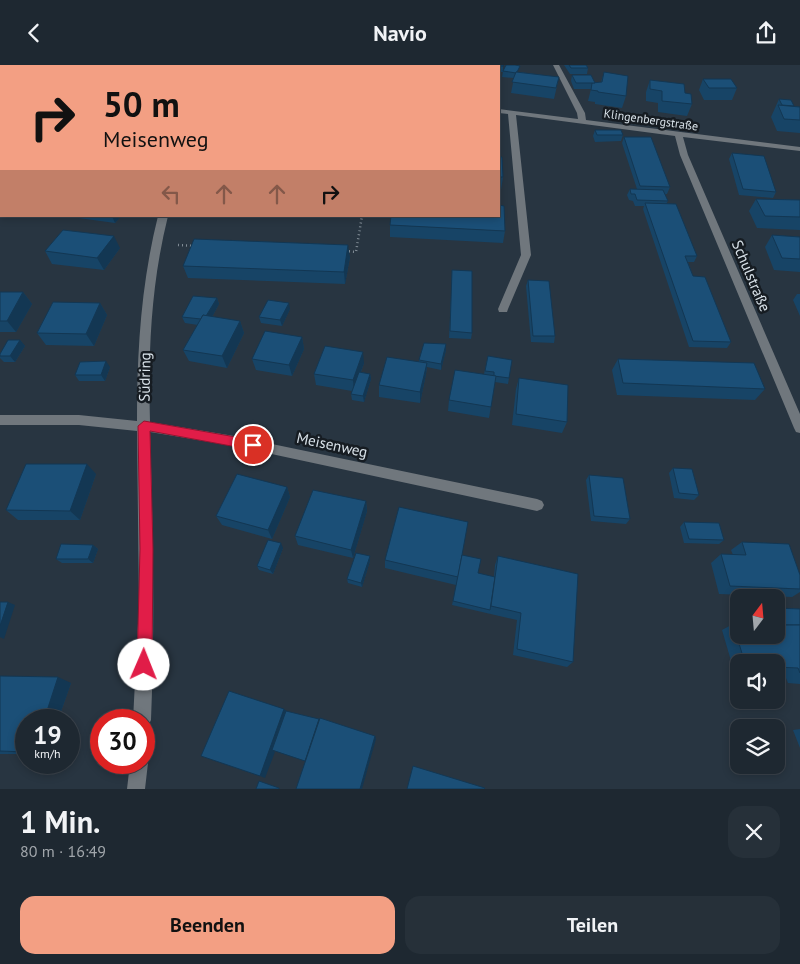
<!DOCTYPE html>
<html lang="de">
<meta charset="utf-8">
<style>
body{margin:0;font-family:"PT Sans",sans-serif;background:#263039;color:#f1f3f6;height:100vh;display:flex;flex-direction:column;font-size:19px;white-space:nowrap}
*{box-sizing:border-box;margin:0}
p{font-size:16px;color:#a1a6ab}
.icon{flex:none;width:28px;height:28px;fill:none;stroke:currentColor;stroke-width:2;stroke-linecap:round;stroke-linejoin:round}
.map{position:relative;height:724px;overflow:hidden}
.drawer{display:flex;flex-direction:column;background:#1e2831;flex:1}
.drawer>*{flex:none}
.guide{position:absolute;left:0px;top:0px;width:500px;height:152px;box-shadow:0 2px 8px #0003,0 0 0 1px #3c444d;background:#f39f83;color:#111;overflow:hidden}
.needle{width:32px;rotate:16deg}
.fabs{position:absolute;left:730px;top:524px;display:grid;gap:10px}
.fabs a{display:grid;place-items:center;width:55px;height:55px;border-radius:10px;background:#1e2831;box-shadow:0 2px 8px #0003,0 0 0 1px #3c444d;font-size:25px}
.speed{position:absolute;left:15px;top:644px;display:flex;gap:10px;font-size:25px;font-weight:700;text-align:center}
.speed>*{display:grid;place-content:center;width:65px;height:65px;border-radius:50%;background:#1e2831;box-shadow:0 2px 8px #0003,0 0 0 1px #3c444d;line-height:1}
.speed small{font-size:12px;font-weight:400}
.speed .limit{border:8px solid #d22;background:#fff;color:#111}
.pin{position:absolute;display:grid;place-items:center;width:42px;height:42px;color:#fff;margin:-21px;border:2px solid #fff;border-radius:50%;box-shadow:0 1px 5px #0007}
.me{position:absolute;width:55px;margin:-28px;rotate:1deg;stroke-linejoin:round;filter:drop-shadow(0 0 4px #0008)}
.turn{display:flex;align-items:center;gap:18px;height:105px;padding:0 20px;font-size:22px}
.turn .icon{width:65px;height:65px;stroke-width:2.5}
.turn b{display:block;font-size:35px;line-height:42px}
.lanes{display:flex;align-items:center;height:48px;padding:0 20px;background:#0003;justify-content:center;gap:25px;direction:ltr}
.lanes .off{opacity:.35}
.round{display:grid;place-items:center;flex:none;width:52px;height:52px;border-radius:15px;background:#263039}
.headline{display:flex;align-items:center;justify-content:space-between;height:85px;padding:0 20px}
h1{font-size:30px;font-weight:800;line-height:38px}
.action{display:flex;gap:10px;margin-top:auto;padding:10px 20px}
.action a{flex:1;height:58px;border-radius:15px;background:#f39f83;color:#111;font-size:20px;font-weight:800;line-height:58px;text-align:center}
.action a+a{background:#263039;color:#f1f3f6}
header{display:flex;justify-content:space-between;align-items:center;height:65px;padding:0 20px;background:#1e2831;font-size:22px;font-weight:800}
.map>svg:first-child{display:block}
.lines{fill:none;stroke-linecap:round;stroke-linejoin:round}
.path{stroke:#828d96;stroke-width:2.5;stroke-dasharray:1 3;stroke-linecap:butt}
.minor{fill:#70777d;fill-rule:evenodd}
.wall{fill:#174466}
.shaded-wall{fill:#133753}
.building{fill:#1b4f77;stroke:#133753}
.route{fill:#e11d48;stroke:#92132f}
.labels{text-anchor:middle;stroke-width:5;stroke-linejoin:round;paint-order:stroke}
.far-street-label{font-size:12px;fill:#d9e2e9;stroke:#161c22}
.street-label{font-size:15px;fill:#d9e2e9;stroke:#161c22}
</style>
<header><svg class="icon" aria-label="back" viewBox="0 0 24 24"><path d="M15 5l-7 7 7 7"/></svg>Navio<svg class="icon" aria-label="share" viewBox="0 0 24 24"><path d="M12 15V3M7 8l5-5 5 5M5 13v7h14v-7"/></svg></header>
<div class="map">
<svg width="800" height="724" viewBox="0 0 800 724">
<rect width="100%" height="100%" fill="#283541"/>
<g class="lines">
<!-- path -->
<g class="path">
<polyline points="178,180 194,181"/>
<polyline points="345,186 356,187 362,151"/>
</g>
<!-- minor -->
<g class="minor">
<polygon points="553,0 559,0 585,48 586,55 800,82 800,86 683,72 688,90 800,349 800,368 796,367 794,363 680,90 675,71 516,50 531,190 508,244 507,247 499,247 498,244 521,190 508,49 499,48 499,44 578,54 577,48"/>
<rect x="0" y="18" width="1" height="4"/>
<path d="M158,151H168C151,219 148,287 150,357L234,371L537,434L542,436L544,440L542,444L537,446L234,381L150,367C153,463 155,559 151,655L148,661L144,663V655H133L139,539L137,366L79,360H0V350H79L137,356C137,286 141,219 158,151Z"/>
<polygon points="144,691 148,698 145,724 127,724 130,698 144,698"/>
</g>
</g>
<!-- wall -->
<g class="wall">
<polygon points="0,0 35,0 34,1 1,1 1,5"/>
<polygon points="174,0 224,0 223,1 184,1"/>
<rect x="280" y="0" width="30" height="1"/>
<rect x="369" y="0" width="59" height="1"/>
<rect x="429" y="0" width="35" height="1"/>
<polygon points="477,0 503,0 503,7 499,7 499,1 477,1"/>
<polygon points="564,0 586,0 588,3 587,9 570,9"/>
<polygon points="503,6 519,7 559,12 554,34 511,28 514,13 502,12"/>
<polygon points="604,7 626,31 622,43 595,39 595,37 588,36 591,24 574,24 571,16 572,10 595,17 601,17"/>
<polygon points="703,14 737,23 732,35 704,35 699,25"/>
<polygon points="650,15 685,28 692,39 687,51 658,47 658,38 646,36 646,27"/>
<polygon points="779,34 794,41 800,42 800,68 777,66 771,52"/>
<polygon points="595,65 623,70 621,76 595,77 593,71"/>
<polygon points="624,72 670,122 667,129 665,129 668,136 666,139 697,191 694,197 688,197 693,211 731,277 727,283 689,282 643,144 644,141 635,141 633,136 629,135 627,130 630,124 637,124 622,78"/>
<polygon points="732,88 776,127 773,133 739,130 729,94"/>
<polygon points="499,91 503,112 501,125 499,125"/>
<polygon points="756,134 800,135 800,165 757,163 749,146"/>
<polygon points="71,151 121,151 115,158 71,152"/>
<polygon points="390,160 505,166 503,178 390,172"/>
<polygon points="772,170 800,172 800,207 774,205 765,182"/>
<polygon points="120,183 104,205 52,199 45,186"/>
<polygon points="350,192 345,219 188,213 183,201"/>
<polygon points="452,211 472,268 471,274 449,273"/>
<polygon points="528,215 555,271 554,278 531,277 526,221"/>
<polygon points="0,227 23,227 32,239 16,267 0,267"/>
<polygon points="797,229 800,229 800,251 793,235"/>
<polygon points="217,233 219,239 212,252 240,256 244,268 227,303 189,296 183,285 198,260 185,258 182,252"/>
<polygon points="100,238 107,250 94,281 46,280 37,268"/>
<polygon points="290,244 282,261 261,258 259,252"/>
<polygon points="302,272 304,284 292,311 256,305 252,294"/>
<polygon points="20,275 25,281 15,297 4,297 0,293 0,289"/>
<polygon points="446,285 441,305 427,302 426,309 420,338 379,332 379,320 419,297 419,295"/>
<polygon points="488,291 509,313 508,319 495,317 489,353 448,346 449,335 484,309"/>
<polygon points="618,294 765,324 755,335 617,330 612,305"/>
<polygon points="364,298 361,307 370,309 371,314 364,337 352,335 351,329 352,326 316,320 314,309"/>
<polygon points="110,302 105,316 79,316 75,310"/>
<polygon points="519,313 567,357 562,368 512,360 516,324"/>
<polygon points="673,403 699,430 694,435 674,433 669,408"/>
<polygon points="96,409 80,455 18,455 6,445"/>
<polygon points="589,410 630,454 626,459 591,456 586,415"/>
<polygon points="287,422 290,432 272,474 222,460 216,451"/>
<polygon points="366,436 367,446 353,493 298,480 295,471"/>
<polygon points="684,457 724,475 719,479 684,478 680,462"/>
<polygon points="742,477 800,510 800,527 792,532 719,529 711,498 721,489 733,490 731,485"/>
<polygon points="93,480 98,484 93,498 62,498 56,494"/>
<polygon points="283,483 273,509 259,505 257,501"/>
<polygon points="462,490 478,508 494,512 495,500 498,491 573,597 567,602 513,590 517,555 452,540 457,517 456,520 385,503 385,495"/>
<polygon points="370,491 370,496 362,522 348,518 347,514"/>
<polygon points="776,543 800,544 800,619 788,618 784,608 776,608 776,598 739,598 739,606 734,606 722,565 733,559 776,570"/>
<polygon points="0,611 71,618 58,655 26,655 26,689 0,689"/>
<polygon points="800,664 800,683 793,665"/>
</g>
<!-- shaded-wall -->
<g class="shaded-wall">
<rect x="303" y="0" width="7" height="1"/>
<polygon points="0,29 1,31 1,39 0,41"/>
<polygon points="112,151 121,151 115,158"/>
<polygon points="114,171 120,183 104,205 97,193"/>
<polygon points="348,180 350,192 345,219 344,207"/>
<polygon points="23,227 32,239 16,267 7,256"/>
<polygon points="217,233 219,239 207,261 204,255"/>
<polygon points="100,238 107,250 94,281 86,269"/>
<polygon points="289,238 290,244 282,261 280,255"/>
<polygon points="240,256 244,268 227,303 222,291"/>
<polygon points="302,272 304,284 292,311 289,300"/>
<polygon points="20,275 25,281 15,297 10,291"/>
<polygon points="446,279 446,285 441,305 441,299"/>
<polygon points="363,287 364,298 354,326 353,315"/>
<polygon points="106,296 110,302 105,316 101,310"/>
<polygon points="427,298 426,309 420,338 420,327"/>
<polygon points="370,309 371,314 364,337 363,331"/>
<polygon points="87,399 96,409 80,455 70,446"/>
<polygon points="287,422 290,432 272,474 268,465"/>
<polygon points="366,436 367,446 353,493 351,485"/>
<polygon points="281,478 283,483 273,509 270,505"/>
<polygon points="93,480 98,484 93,498 88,494"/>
<polygon points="370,491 370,496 362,522 361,518"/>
<polygon points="8,537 15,540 4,574 0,572 0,561"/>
<polygon points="58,612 71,618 58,655 44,655"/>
<polygon points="284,644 289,648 272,685 275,687 265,713 260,711"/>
<polygon points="375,671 376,674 362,724 360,724"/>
</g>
<!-- building -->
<g class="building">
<polygon points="316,0 358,0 357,1 335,1"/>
<polygon points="361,0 369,0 368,1 360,1"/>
<polygon points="383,0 428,0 428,1 382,1"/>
<polygon points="439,0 448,0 448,1 438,1"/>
<polygon points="479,0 503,0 504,1 480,1"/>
<polygon points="506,0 515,0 520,1 517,7 516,7 516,8 503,6"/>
<polygon points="569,0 586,0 588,3 571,3"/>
<polygon points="516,7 559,12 556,23 512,17"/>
<polygon points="604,7 628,11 626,31 598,27 598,26 591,25 592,18 602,17"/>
<polygon points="572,10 591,10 595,18 576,18"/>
<polygon points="703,14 731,14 737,23 709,23"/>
<polygon points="650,15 684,19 685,28 691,29 692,39 662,36 662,26 650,24"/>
<polygon points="779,34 791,35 794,41 782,40"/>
<polygon points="778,40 800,42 800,55 784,54"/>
<polygon points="499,49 500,67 499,67"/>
<polygon points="595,65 621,65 623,70 597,70"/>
<polygon points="624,72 651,72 670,122 640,121"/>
<polygon points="732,88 764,91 776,127 743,124"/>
<polygon points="499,91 502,92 503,112 499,112"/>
<polygon points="630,124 663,125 668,136 637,135 635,129 631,129"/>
<polygon points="756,134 800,135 800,152 765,151"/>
<polygon points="645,138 676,139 697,191 685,191 693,211 705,212 731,277 693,276"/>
<polygon points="499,140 504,141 505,166 390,160 391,151 499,151"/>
<polygon points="63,165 114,171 97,193 45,186"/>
<polygon points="772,170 800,172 800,194 782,193"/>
<polygon points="194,174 348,180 344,207 183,201"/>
<polygon points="452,205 472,206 472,268 450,266"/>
<polygon points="528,215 549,216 555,271 533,271"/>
<polygon points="0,227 23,227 7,256 0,256"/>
<polygon points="193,231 217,233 206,251 203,250 201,254 182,252"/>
<polygon points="268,235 289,238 280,255 259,252"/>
<polygon points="53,237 100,238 86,269 37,268"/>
<polygon points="203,250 240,256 222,291 183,285"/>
<polygon points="265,266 302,272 289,300 252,294"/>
<polygon points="8,275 20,275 10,291 0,291 0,289"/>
<polygon points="424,278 446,279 441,299 419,295"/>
<polygon points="325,281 363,287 353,315 314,309"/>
<polygon points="488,291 512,295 509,313 494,311 494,307 485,306"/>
<polygon points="387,292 427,298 420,327 379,320"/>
<polygon points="618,294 754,298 765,324 623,318"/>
<polygon points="106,296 101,310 75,310 80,297"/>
<polygon points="455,305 496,311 491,342 449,335"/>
<polygon points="359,307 370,309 363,331 351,329"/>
<polygon points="519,313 568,320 567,357 516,349"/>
<polygon points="26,399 87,399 70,446 6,445"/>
<polygon points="673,403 692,404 699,430 679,428"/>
<polygon points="237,409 287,422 268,465 216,451"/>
<polygon points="589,410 623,413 630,454 594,451"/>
<polygon points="313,425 366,436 351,485 295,471"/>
<polygon points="399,442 468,457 458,512 385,495"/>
<polygon points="684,457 719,458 724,475 689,474"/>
<polygon points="268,475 281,478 270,505 257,501"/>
<polygon points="742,477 789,479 800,510 800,524 730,521 721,489 746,490"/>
<polygon points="61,479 93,480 88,494 56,494"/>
<polygon points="356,488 370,491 361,518 347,514"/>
<polygon points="462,490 481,494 478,508 495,512 490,545 453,536"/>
<polygon points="498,491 578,509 573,597 517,584 521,548 491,541"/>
<polygon points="0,537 8,537 0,561"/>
<polygon points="776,543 800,544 800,560 779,560 776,551"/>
<polygon points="733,559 739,559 739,570 776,570 776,560 800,560 800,608 798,603 776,602 776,598 745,598"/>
<polygon points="0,611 58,612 44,655 26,655 26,687 0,686"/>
<polygon points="229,626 284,644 260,711 201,691"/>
<polygon points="286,646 319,654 305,696 272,685"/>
<polygon points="320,653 375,671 360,724 296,724"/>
<polygon points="413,701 485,723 484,724 407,724"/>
<polygon points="259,716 279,723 279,724 256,724"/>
</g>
<!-- route -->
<polygon class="route" points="144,356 253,375 257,376 259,380 257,383 253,385 150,366 153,484 152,600 150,606 144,608 139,606 137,600 140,484 138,361"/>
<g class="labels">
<!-- far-street labels -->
<g class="far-street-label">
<text transform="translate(651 55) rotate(8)" y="4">Klingenbergstraße</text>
</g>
<!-- street labels -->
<g class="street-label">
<text transform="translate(751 211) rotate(67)" y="5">Schulstraße</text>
<text transform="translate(145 312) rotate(-89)" y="5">Südring</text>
<text transform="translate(332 380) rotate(12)" y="5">Meisenweg</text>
</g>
</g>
</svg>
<div class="fabs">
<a><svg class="needle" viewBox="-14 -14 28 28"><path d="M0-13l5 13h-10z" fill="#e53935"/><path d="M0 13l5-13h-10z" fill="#a1a6ab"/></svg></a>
<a><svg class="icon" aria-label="sound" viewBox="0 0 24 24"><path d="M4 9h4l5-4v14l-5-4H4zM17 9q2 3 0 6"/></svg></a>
<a><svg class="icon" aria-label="layers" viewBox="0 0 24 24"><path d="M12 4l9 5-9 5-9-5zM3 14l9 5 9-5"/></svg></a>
</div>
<div class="speed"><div>19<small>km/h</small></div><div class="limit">30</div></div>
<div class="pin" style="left:253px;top:380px;background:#d93025"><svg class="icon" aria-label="arrive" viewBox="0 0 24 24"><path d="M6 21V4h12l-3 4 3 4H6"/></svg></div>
<svg class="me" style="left:144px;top:600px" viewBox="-20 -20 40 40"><circle r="19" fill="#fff"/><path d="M0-13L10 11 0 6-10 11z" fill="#e11d48"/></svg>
<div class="guide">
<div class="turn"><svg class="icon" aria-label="right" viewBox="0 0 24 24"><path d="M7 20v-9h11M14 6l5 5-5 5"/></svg><div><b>50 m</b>Meisenweg</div></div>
<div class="lanes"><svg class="icon off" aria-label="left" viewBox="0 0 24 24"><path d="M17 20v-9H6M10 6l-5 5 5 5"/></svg><svg class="icon off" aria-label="ahead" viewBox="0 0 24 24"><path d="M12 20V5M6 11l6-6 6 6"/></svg><svg class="icon off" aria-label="ahead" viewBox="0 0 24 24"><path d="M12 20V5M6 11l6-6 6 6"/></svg><svg class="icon" aria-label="right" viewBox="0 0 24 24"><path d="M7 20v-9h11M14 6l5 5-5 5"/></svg></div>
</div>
</div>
<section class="drawer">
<div class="headline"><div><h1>1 Min.</h1><p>80 m · 16:49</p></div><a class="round"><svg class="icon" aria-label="close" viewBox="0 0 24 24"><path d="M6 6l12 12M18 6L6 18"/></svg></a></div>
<div class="action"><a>Beenden</a><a>Teilen</a></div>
</section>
